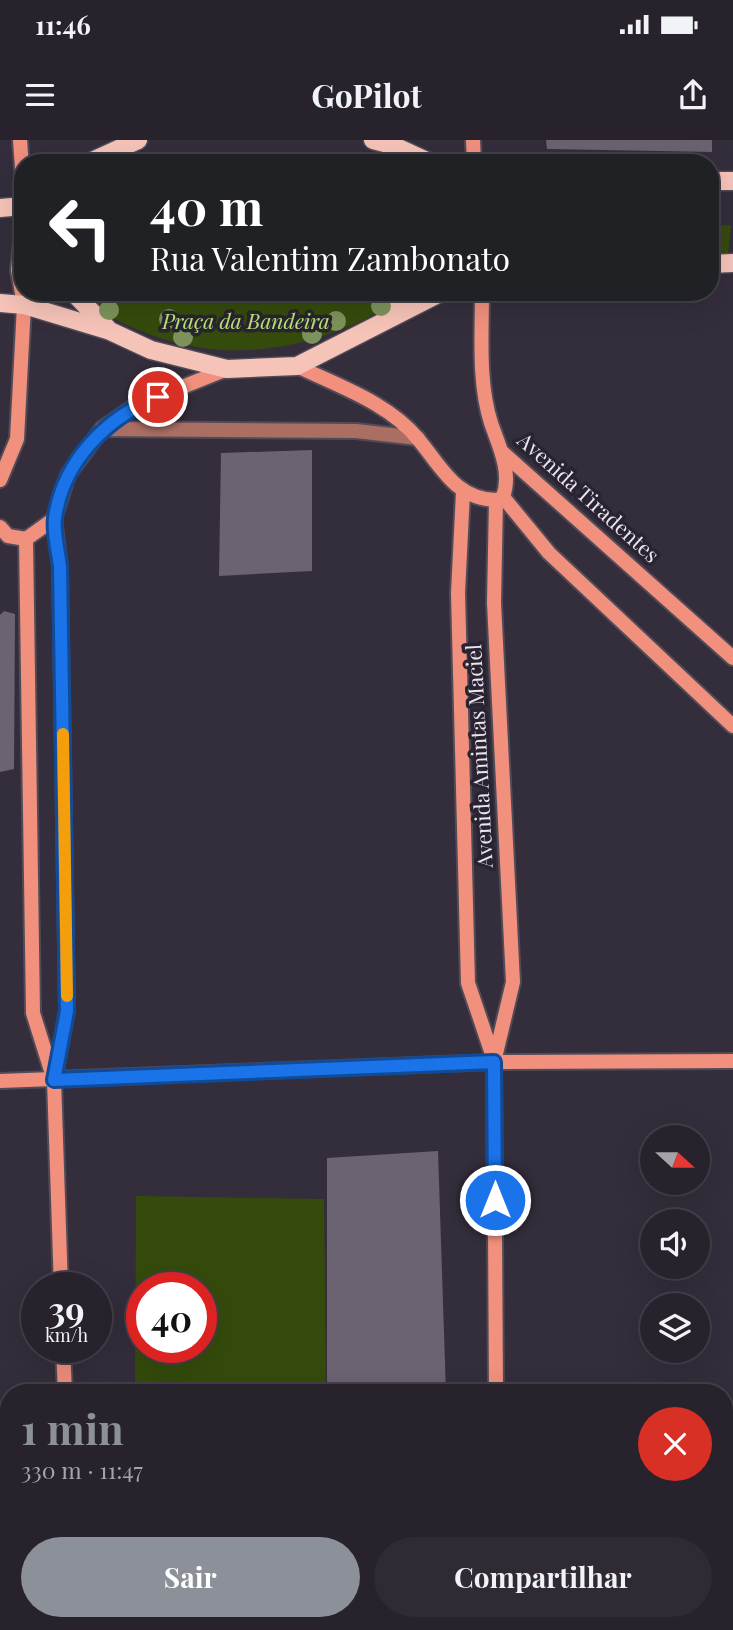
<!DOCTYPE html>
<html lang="pt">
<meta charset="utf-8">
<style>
body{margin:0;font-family:"Playfair Display",serif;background:#2f2a34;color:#f1f3f6;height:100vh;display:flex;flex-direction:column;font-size:26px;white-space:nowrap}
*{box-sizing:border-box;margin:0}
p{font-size:23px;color:#a4a4a9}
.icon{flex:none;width:38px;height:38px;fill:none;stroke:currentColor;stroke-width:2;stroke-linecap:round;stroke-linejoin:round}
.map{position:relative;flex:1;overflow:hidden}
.sheet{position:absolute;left:0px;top:1244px;width:733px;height:247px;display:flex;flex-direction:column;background:#27222c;border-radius:28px 28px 0 0;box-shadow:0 7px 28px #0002,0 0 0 2px #433f48}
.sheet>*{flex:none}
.hud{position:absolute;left:14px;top:14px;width:705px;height:147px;border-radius:28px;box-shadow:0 7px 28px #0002,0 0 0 2px #433f48;background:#202124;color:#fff;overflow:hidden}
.needle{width:46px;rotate:111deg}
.tools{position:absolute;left:640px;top:985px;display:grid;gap:14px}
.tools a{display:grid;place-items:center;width:70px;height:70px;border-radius:50%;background:#27222c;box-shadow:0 7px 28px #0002,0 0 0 2px #433f48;font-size:35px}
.speed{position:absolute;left:21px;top:1132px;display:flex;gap:14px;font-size:35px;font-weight:700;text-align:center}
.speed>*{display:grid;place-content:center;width:91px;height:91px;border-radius:50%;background:#27222c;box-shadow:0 7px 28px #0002,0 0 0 2px #433f48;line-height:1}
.speed small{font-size:18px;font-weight:400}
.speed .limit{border:10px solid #d22;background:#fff;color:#111}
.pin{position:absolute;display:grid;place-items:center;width:60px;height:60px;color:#fff;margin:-30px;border:4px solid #fff;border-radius:50%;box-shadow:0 2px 7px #0007}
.me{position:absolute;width:77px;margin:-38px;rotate:0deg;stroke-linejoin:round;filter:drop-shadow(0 0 5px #0008)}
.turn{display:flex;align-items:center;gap:24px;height:147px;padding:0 21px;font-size:32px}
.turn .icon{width:91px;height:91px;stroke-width:2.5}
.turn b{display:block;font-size:49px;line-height:60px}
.round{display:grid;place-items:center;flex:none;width:74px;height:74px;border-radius:37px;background:#2f2a34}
.overview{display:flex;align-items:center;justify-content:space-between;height:119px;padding:0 21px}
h1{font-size:42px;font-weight:700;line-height:52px;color:#8c9099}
.button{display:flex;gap:14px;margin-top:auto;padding:14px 21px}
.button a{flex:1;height:80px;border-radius:42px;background:#8c9099;color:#fff;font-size:28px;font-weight:700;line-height:80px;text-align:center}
.button a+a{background:#2f2a34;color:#f1f3f6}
.status{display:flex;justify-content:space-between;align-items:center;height:49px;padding:0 35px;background:#27222c;direction:ltr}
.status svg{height:19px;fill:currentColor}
header{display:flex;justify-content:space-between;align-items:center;height:91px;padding:0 21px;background:#27222c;font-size:32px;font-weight:700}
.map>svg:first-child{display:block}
.green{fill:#354b0c;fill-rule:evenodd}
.building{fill:#6b6272}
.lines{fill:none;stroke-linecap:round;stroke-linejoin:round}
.lane-casing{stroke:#514b58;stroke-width:18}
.secondary-casing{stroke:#514b58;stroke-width:18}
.primary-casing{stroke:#514b58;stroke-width:21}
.lane{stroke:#ab6e63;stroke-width:14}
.secondary{stroke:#f0907d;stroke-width:14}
.primary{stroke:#f6c3b8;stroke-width:18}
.tree{fill:#7d925b}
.route-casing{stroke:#114b97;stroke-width:18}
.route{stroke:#1a73e8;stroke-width:12}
.slow{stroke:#f59e0b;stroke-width:12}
.labels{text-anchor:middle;stroke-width:7;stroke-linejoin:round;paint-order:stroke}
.park-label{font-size:21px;font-style:italic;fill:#b8e576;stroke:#2a2331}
.street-label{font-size:21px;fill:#eae6ef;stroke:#2a2331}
</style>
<div class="status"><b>11:46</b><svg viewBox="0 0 49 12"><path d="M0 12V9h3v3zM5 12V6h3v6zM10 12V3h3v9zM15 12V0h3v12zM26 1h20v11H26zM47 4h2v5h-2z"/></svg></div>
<header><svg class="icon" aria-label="menu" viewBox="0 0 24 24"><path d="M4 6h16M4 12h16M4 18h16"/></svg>GoPilot<svg class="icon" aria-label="share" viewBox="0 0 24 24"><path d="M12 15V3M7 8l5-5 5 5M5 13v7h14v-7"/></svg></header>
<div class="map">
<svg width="733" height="1490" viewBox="0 0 733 1490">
<rect width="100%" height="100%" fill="#342d3b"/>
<!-- green -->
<g class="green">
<polygon points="731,85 728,116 711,116 710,86"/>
<path d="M94,152H398C384,173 358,183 335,192C251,222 179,215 101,172Z"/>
<path d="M136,1056L324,1059L326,1253H135ZM201,1148V1208H142V1148Z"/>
</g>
<!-- building -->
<g class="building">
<polygon points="546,0 712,0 712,12 547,9"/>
<polygon points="312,310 312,431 219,436 221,313"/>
<polygon points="4,471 15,474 14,629 0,632 0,475"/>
<polygon points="438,1011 446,1253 327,1253 327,1018"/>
</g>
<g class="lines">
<defs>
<polyline id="lane" points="102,289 356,291 418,298"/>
<g id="secondary">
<polyline points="20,0 23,42"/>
<polyline points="473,0 474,23"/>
<path d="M482,152C482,195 478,242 491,283C499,306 512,332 503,357L497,360"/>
<path d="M297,226C338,246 389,263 418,299C441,326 455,359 496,360"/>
<polyline points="502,312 733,518"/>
<polyline points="0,340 17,299 24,165 18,130 23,81"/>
<polyline points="463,352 458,453 468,843 494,920"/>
<polyline points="503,357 549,413 733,586"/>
<polyline points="496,360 494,463 513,842 494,922 496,1253"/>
<polyline points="54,379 60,426 67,871 54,940 61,1148"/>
<polyline points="0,387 8,396 26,399"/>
<polyline points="26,399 33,873 53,937"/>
<polyline points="26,399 54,379 68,335 102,289 135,266 227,229"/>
<polyline points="0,941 494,922 733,921"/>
<polyline points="63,1208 65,1253"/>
<polyline points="724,1387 733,1387"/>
<polyline points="0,1420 9,1419"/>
<polyline points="724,1420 733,1420"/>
<polyline points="0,1450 9,1449"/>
<polyline points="71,1482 71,1490"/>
<polyline points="487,1482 488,1490"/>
<polyline points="528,1482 528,1490"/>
</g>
<g id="primary">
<polyline points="373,0 392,5 431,23"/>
<polyline points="88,23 138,0"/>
<polyline points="710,41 733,41"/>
<polyline points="0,68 23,66"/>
<polyline points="710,124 733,123"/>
<polyline points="73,152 107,188"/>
<polyline points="0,163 24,165 110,191 151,210 227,229 297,226 442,152"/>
<polyline points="392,176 409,152"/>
</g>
</defs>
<!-- lane casing -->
<use href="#lane" class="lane-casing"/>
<!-- secondary casing -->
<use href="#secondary" class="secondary-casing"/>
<!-- primary casing -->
<use href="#primary" class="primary-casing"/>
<!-- lane -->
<use href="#lane" class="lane"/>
<!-- secondary -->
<use href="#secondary" class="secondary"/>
<!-- primary -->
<use href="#primary" class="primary"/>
</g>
<!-- trees -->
<g class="tree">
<circle cx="381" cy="166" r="10"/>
<circle cx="109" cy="170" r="10"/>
<circle cx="169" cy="179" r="10"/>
<circle cx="336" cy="181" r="10"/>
<circle cx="312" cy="194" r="10"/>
<circle cx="183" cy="197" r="10"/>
</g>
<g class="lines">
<defs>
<path id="route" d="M158,257C107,277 63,321 55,378C53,392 58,411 60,426L67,871L54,940L494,922L495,1060"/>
</defs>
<!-- route casing -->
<use href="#route" class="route-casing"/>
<!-- route -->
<use href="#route" class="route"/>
<!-- slow -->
<polyline class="slow" points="63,594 67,856"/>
</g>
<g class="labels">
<!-- park labels -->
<g class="park-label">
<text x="246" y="189">Praça da Bandeira</text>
</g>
<!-- street labels -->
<g class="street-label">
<text transform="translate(588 358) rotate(42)" y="7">Avenida Tiradentes</text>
<text transform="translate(480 616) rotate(-93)" y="7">Avenida Amintas Maciel</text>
</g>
</g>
</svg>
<div class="tools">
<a><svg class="needle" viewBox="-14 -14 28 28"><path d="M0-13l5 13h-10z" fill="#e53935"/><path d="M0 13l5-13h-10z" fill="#a4a4a9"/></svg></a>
<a><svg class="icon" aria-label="sound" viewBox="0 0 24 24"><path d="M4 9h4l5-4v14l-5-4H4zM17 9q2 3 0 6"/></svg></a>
<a><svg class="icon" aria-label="layers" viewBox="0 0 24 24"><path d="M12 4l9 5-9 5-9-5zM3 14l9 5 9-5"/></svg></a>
</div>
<div class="speed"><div>39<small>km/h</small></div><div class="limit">40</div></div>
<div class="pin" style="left:158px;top:257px;background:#d93025"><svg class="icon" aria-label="arrive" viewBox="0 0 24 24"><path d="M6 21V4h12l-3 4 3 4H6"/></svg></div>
<svg class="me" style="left:495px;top:1060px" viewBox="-20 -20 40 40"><circle r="17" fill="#1a73e8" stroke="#fff" stroke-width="3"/><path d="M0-11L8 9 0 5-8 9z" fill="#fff"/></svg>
<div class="hud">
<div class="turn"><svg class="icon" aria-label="left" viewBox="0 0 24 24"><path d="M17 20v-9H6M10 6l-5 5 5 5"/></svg><div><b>40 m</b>Rua Valentim Zambonato</div></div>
</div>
<section class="sheet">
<div class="overview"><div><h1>1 min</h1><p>330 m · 11:47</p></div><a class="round" style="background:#d93025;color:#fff"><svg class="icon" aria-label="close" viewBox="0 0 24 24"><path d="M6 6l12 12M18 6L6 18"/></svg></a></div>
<div class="button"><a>Sair</a><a>Compartilhar</a></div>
</section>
</div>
